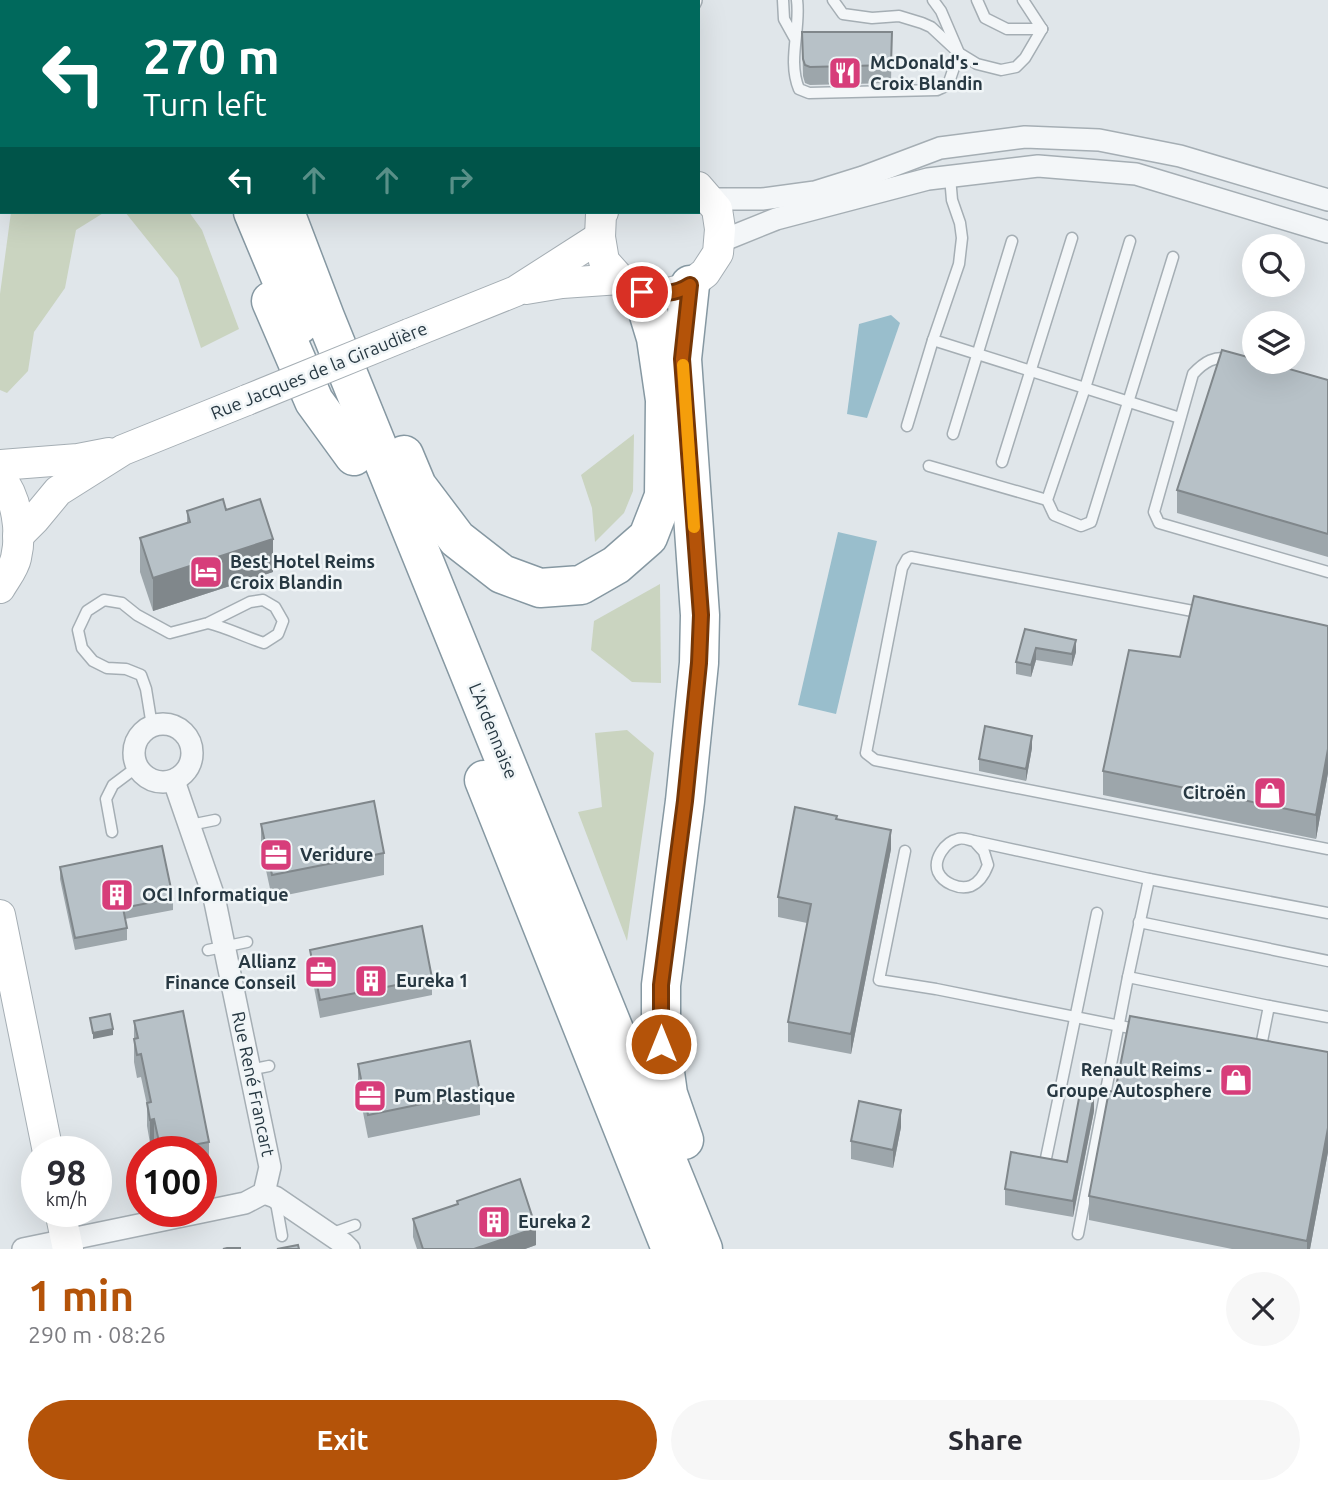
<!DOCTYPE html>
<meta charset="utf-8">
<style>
body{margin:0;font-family:Ubuntu,sans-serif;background:#f7f7f7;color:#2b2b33;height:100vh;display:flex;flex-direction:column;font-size:26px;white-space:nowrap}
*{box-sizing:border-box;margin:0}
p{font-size:23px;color:#7c7c81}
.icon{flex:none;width:38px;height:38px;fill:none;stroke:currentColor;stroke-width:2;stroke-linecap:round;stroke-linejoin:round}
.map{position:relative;height:1249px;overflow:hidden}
.sheet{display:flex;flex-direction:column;background:#fff;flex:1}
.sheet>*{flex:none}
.top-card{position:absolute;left:0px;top:0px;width:700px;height:214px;box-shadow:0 7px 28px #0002;background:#00695c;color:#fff;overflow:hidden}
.buttons{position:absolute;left:1242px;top:234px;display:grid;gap:14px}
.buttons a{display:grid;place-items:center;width:63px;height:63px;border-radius:50%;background:#fff;box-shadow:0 7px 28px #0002;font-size:35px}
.speed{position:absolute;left:21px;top:1136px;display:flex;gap:14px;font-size:35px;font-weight:700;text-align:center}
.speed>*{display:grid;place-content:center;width:91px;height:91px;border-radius:50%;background:#fff;box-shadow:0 7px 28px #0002;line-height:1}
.speed small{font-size:18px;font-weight:400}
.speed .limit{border:10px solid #d22;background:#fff;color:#111}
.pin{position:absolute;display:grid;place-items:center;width:60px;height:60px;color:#fff;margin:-30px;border:4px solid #fff;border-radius:50%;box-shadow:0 2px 7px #0007}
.me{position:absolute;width:77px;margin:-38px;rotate:0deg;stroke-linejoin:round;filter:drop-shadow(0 0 5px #0008)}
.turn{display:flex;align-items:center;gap:24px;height:147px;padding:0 28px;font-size:32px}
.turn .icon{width:91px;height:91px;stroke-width:2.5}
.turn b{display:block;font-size:49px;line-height:60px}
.lanes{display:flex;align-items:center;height:66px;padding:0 28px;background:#0003;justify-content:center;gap:35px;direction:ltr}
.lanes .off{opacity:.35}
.round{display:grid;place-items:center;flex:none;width:74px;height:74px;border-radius:37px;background:#f7f7f7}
.overview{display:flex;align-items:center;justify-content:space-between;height:119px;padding:0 28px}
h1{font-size:42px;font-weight:600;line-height:52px;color:#b45309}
.button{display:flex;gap:14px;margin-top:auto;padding:14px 28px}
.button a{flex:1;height:80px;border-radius:42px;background:#b45309;color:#fff;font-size:28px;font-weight:600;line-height:80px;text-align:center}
.button a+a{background:#f7f7f7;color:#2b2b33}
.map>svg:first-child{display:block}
.green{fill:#cad4c0}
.water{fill:#99becc}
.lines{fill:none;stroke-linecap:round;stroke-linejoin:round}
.lane-casing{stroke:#a5aeb4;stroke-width:13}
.street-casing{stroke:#a5aeb4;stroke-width:24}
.secondary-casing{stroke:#a5aeb4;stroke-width:32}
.highway-casing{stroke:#8698a2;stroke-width:41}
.lane{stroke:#f3f6f8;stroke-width:10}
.street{stroke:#f3f6f8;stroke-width:21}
.secondary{stroke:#fff;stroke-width:30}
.highway{stroke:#fff;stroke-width:38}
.secondary-bridge-casing{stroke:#a5aeb4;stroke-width:32;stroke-linecap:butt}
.secondary-bridge{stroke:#fff;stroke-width:30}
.wall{fill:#9da6ab}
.shaded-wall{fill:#80878b}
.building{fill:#b7c1c7;stroke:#80878b;stroke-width:2}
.route-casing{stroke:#753606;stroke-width:18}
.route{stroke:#b45309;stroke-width:12}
.slow{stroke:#f59e0b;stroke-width:12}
.labels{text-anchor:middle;stroke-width:5;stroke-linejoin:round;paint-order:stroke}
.poi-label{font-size:18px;font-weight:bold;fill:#273842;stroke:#f0f5f7;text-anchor:start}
.street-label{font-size:18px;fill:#273842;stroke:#f0f5f7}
</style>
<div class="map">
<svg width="1328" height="1249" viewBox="0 0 1328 1249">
<rect width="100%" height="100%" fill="#e0e6ea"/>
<!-- green -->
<g class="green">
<polygon points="11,212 105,212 76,230 65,288 34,332 28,371 7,393 0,390 0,294"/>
<polygon points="125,212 189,212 202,230 239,329 201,348 178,278"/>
<polygon points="634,434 633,491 624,513 595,542 592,508 581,475"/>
<polygon points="660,584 661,683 632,682 591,650 594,621"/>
<polygon points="627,730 654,753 627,941 578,812 602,807 595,733"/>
</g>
<!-- water -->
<g class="water">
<polygon points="891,315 900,323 867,418 847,414 859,324"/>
<polygon points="838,532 877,541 836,714 798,705"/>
</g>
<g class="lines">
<defs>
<g id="lane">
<polyline points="783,0 784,19 794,37"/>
<path d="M797,0C801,29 787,60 799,89L809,93L937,90L948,85L959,53L941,11L933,0"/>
<polyline points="833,0 843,14 872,18 899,16 922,23 931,27 959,53 977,64 1001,70 1016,67 1025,58 1042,29"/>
<polyline points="977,0 985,18 1007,29 1042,29"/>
<polyline points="1023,0 1042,29"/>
<polyline points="950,177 952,200 960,223 962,238 959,264 933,340 1180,418"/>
<polyline points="1130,241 1085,388 1047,500 1054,515 1081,526 1091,522 1173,257"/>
<path d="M1231,359C1215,355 1204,362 1193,374L1154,512L1159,523L1328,572"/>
<polyline points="907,426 933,340"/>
<polyline points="953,434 1012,241"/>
<polyline points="1002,462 1072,238"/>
<polyline points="929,466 1047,500"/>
<polyline points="1203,613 911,557 907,559 902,568 866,753 875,760 1328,849"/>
<path d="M152,726L146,689L141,675L126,669L107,668L93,661L82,648L78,630L87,611L104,600L122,603L137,615L170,633L208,623L250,602L263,600L275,607L283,621L278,634L264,643C245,637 228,628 208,623"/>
<polyline points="190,825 215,820"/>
<polyline points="112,832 106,799 113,785 137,767"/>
<path d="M974,841L984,852L988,865C985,873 980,882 971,886C959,890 943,883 938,872C933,859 945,842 958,839C963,837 969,840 974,841L1149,879L1328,913"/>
<polyline points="905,851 879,980 936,989 1140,1030"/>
<polyline points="1139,922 1328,961"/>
<polyline points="208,950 247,942"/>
<polyline points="1128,977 1149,879"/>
<polyline points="1260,1051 1269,1006 1328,1017"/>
<polyline points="249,1070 269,1066"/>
<polyline points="1045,1163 1097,913"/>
<polyline points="136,1178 142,1206"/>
<polyline points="275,1197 282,1236"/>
<polyline points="330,1234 355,1225"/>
<polyline points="1078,1234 1128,977 1269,1006"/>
</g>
<g id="street">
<polyline points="690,2 691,0"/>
<polyline points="709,199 762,199 815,192 863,177 940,148 1025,137 1099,140 1180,156 1328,200"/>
<polyline points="719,242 776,219 928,179 1038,166 1136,174 1328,232"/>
<circle cx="163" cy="753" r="29"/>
<polyline points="264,1193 275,1197 344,1244 349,1249"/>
<polyline points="23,1249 245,1203 264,1193 270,1167 214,897 174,781"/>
</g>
<g id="secondary">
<polyline points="603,212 601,214 600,237 604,261 620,279 642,292 664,294 684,289 705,273 718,253 720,229 717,209 698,187"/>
<polyline points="526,289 562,283 620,279"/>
<polyline points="409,334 516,291 600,237"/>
<polyline points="0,465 78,459 109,453"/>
<path d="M0,477C17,497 22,532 16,558C14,568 5,579 0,588"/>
<polyline points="18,536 34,520 58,491 123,450 247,400"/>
<polyline points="0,915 48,1152"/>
<polyline points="60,1211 68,1249"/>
</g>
<g id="highway">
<polyline points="159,0 160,2"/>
<polyline points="191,0 192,2"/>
<polyline points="0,151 2,148"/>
<polyline points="253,212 300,324"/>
<polyline points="285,212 325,317 703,1249"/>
<polyline points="271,301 314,401 354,456"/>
<polyline points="404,455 417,486 457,539 502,574 540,588 581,585 616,565 648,537 664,496 665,400 656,338 642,292"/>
<polyline points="484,780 671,1249"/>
<polyline points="684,1140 668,1094 661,1044 661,985 685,801 699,663 700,615 682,359 690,285"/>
</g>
</defs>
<!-- lane casing -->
<use href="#lane" class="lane-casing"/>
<!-- street casing -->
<use href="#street" class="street-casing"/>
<!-- secondary casing -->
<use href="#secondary" class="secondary-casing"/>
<!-- highway casing -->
<use href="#highway" class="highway-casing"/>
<!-- lane -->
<use href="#lane" class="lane"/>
<!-- street -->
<use href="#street" class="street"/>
<!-- secondary -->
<use href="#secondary" class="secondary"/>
<!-- highway -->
<use href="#highway" class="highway"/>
<defs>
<polyline id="secondary-bridge" points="247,400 409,334"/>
</defs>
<!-- secondary-bridge casing -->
<use href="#secondary-bridge" class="secondary-bridge-casing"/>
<!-- secondary-bridge -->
<use href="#secondary-bridge" class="secondary-bridge"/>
</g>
<!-- wall -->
<g class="wall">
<polygon points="802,32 892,32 891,83 810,85 805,83 803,76"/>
<polygon points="1328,380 1328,557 1177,513 1177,490"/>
<polygon points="226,510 273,572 153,611 140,572 140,538 187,523 187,511"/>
<polygon points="1328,626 1328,773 1316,839 1103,795 1103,771 1180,657"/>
<polygon points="1025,629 1076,652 1072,666 1036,660 1031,677 1016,674 1016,662"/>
<polygon points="1032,748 1026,781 979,771 979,759"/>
<polygon points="837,820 891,849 851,1054 788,1042 788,1022 807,923 778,917 778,897"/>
<polygon points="261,824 384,853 384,875 272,898 261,847"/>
<polygon points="60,867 173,898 173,910 125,919 127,928 127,940 75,950 60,879"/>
<polygon points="310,950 432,978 432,995 320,1018 310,967"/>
<polygon points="134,1021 209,1142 209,1165 201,1167 201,1152 156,1152 154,1142 150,1143 147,1126 147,1105 141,1077 137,1078 134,1062"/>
<polygon points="1328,1052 1328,1152 1310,1249 1232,1249 1089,1220 1089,1196 1115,1092"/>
<polygon points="358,1064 480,1092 480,1115 368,1138 358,1087"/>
<polygon points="1094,1111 1073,1217 1005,1205 1005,1189 1067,1162"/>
<polygon points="901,1127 893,1168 851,1159 851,1141"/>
<polygon points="457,1201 536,1245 525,1249 417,1249 413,1237 413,1219 457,1205"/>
</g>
<!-- shaded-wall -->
<g class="shaded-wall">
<polygon points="273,539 273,572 153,611 153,578"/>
<polygon points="1076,640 1076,652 1072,666 1072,654"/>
<polygon points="1036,648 1036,660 1031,677 1031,665"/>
<polygon points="1032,736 1032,748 1026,781 1026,769"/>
<polygon points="1328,749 1328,773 1316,839 1316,815"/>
<polygon points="891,830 891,849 851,1054 851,1034"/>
<polygon points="113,1029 113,1035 93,1039 93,1033"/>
<polygon points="1094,1095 1094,1111 1073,1217 1073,1201"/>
<polygon points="901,1110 901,1127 893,1168 893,1150"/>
<polygon points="154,1119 154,1142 150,1143 150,1120"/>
<polygon points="1328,1128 1328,1152 1310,1249 1307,1249 1307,1241"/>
<polygon points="536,1228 536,1245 525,1249 474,1249"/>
</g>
<!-- building -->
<g class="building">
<polygon points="802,32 892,32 891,65 810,67 805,65 803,59"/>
<polygon points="1222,350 1255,359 1255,362 1265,362 1328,380 1328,534 1177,490"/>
<polygon points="223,499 226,510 260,499 273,539 153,578 140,538 190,522 187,511"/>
<polygon points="1194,596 1328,626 1328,749 1316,815 1103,771 1129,650 1180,657"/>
<polygon points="1025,629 1076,640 1072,654 1036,648 1031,665 1016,662"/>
<polygon points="985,726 1032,736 1026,769 979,759"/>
<polygon points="374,801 384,853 272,875 261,824"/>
<polygon points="795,807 837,816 836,819 891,830 851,1034 788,1022 811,904 778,897"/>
<polygon points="162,846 173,898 123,908 127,928 75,938 60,867"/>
<polygon points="422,926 432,978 320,1000 310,950"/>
<polygon points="183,1011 209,1142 161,1151 154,1119 150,1120 147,1103 151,1102 141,1054 137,1055 134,1039 138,1038 134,1021"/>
<polygon points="110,1014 113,1029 93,1033 90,1018"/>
<polygon points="1130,1016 1328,1052 1328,1128 1307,1241 1089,1196 1109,1091 1115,1092"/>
<polygon points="470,1041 480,1092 368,1115 358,1064"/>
<polygon points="1080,1093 1094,1095 1073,1201 1005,1189 1011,1152 1067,1162"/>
<polygon points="859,1101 901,1110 893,1150 851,1141"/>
<polygon points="520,1179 536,1228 474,1249 423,1249 413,1219 458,1204 457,1201"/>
<polygon points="298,1245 299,1249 277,1249"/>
<polygon points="227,1248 240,1248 240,1249 223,1249"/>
</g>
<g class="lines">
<defs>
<path id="route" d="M642,292C659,294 675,295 690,285L682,359L701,615L699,663L685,801L661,985V1044"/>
</defs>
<!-- route casing -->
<use href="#route" class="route-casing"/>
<!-- route -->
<use href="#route" class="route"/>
<!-- slow -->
<polyline class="slow" points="683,365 694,527"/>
</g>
<!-- icons -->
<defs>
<symbol id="restaurant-square" viewBox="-11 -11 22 22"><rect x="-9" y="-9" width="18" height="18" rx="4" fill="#d73d7a" stroke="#f0f5f7"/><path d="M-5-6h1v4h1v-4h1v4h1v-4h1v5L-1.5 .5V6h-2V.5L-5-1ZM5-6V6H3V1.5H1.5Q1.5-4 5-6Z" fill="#fff"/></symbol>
<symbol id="hotel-square" viewBox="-11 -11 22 22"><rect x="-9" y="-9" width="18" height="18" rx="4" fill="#d73d7a" stroke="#f0f5f7"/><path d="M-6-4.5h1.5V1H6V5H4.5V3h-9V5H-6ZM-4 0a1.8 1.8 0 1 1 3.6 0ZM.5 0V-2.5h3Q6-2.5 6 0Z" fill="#fff"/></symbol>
<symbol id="shop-square" viewBox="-11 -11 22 22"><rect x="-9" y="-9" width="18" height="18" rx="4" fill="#d73d7a" stroke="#f0f5f7"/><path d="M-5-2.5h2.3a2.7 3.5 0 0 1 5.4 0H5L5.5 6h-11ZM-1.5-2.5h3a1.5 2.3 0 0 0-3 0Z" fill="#fff"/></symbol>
<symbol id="office-square" viewBox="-11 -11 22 22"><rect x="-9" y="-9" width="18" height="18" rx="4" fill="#d73d7a" stroke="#f0f5f7"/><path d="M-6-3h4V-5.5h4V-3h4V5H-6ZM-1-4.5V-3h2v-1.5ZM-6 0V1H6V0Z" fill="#fff"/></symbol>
<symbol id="building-square" viewBox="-11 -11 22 22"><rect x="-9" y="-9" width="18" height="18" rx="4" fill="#d73d7a" stroke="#f0f5f7"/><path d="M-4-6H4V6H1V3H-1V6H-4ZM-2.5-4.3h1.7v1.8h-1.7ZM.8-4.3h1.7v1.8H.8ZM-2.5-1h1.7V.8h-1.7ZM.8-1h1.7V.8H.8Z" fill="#fff"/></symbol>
</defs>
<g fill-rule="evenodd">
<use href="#restaurant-square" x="826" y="54" width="38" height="38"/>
<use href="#hotel-square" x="187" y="553" width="38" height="38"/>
<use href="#shop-square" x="1251" y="774" width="38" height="38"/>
<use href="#office-square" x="257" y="836" width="38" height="38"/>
<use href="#building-square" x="98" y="876" width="38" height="38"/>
<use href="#office-square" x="302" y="953" width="38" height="38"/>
<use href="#building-square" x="352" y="962" width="38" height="38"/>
<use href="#shop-square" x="1217" y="1061" width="38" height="38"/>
<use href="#office-square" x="351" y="1077" width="38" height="38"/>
<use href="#building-square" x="475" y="1203" width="38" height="38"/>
</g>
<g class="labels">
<!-- poi labels -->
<g class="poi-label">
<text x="870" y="69">McDonald's -<tspan x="870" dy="21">Croix Blandin</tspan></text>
<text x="230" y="568">Best Hotel Reims<tspan x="230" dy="21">Croix Blandin</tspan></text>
<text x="1246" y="799" text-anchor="end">Citroën</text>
<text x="300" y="861">Veridure</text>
<text x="142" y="901">OCI Informatique</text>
<text x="296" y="968" text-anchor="end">Allianz<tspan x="296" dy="21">Finance Conseil</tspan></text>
<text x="396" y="987">Eureka 1</text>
<text x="1212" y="1076" text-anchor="end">Renault Reims -<tspan x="1212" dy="21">Groupe Autosphere</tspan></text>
<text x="394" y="1102">Pum Plastique</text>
<text x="518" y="1228">Eureka 2</text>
</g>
<!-- street labels -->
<g class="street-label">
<text transform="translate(319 371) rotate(-22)" y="6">Rue Jacques de la Giraudière</text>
<text transform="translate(493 731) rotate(68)" y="6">L'Ardennaise</text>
<text transform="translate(253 1084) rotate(78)" y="6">Rue René Francart</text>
</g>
</g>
</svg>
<div class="buttons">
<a><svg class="icon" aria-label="search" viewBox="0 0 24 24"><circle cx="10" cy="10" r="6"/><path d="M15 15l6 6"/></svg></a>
<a><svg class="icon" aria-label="layers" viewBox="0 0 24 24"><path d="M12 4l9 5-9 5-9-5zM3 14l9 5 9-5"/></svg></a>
</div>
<div class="speed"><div>98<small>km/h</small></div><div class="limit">100</div></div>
<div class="pin" style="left:642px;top:292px;background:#d93025"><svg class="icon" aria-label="arrive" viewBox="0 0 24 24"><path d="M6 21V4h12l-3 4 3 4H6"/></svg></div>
<svg class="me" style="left:661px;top:1044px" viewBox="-20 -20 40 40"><circle r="17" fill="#b45309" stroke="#fff" stroke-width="3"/><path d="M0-11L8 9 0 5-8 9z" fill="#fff"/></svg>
<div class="top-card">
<div class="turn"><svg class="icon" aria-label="left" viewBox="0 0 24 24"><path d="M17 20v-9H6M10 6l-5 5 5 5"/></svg><div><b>270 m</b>Turn left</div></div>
<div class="lanes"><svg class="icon" aria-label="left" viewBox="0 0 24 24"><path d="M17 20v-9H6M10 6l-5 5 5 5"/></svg><svg class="icon off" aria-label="ahead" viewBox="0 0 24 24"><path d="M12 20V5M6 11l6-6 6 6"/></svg><svg class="icon off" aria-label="ahead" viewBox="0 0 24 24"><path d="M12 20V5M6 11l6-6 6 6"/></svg><svg class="icon off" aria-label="right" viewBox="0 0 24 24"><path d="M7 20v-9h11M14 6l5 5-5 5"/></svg></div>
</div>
</div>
<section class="sheet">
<div class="overview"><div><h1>1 min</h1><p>290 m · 08:26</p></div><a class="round"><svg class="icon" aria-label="close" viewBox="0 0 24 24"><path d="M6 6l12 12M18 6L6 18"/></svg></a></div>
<div class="button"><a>Exit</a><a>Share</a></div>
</section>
